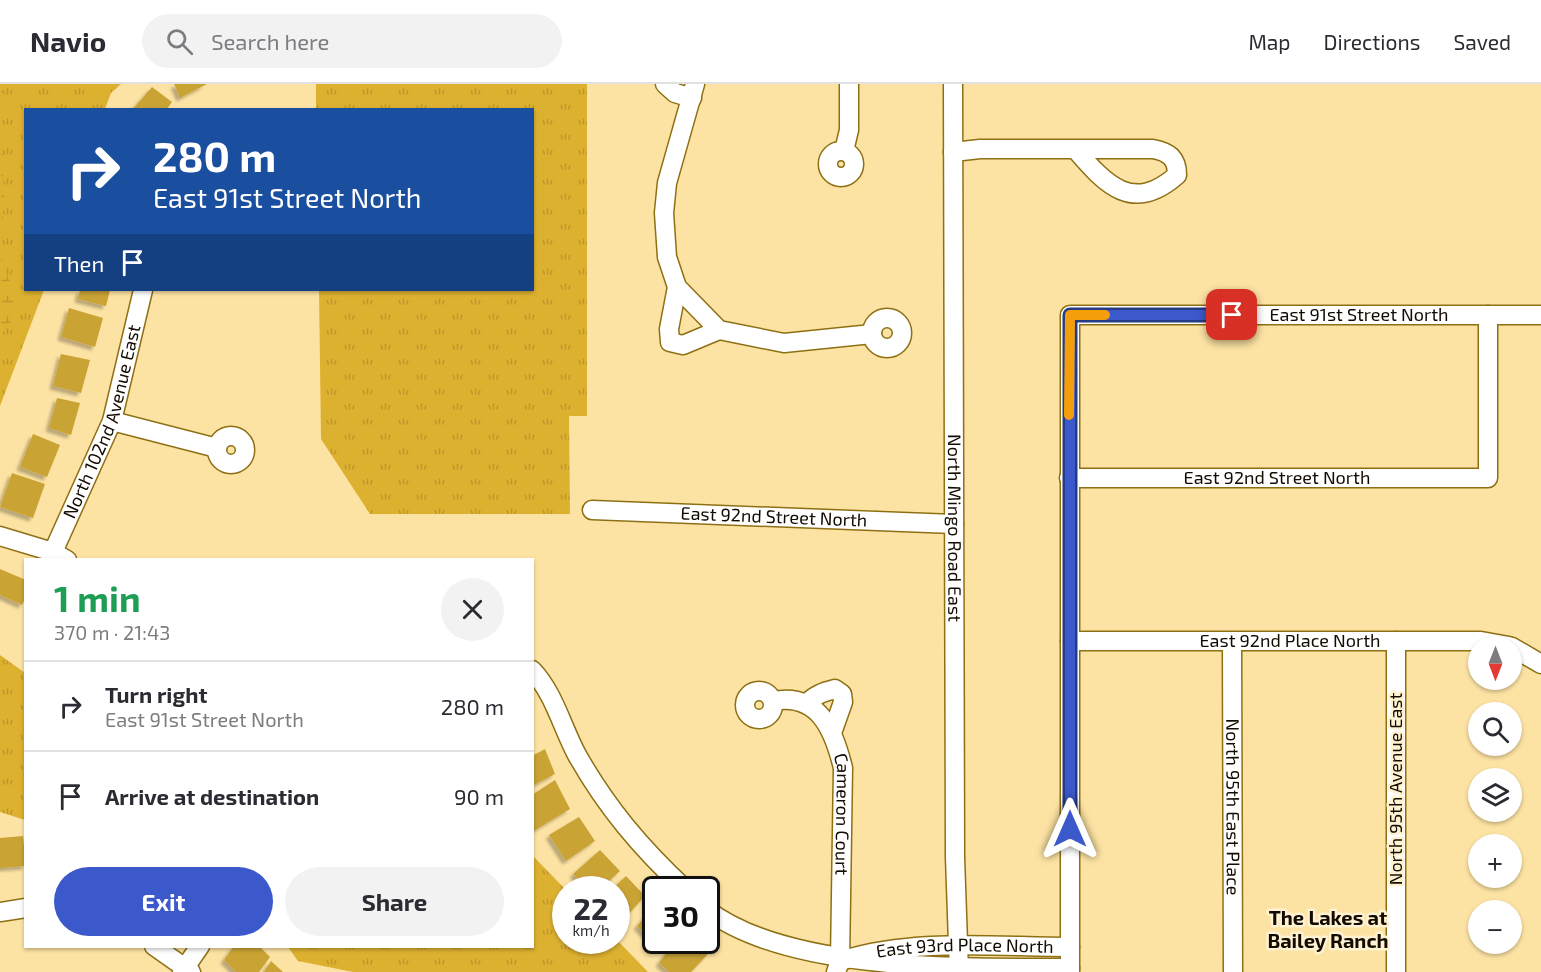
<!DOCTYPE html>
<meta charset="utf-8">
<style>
body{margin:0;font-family:"Exo 2",sans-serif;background:#f2f2f3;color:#2b2b33;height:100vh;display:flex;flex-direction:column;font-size:22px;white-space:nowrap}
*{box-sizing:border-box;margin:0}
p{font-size:20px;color:#7c7c81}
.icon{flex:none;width:33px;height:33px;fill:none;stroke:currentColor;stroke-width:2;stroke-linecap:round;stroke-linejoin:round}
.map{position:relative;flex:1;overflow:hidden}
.panel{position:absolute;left:24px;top:474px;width:510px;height:390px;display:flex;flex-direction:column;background:#fff;border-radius:0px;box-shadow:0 2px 4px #0004}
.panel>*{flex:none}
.guide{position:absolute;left:24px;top:24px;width:510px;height:183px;border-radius:0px;box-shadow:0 2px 4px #0004;background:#1a4fa0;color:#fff;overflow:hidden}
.needle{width:39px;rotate:180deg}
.tools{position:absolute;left:1468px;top:552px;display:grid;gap:12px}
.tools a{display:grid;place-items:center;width:54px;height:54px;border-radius:50%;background:#fff;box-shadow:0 2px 4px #0004;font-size:30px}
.speed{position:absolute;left:552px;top:792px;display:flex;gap:12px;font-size:30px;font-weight:700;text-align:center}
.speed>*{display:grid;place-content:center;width:78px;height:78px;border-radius:50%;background:#fff;box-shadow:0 2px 4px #0004;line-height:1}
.speed small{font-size:15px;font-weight:400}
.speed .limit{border:3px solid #111;border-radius:9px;background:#fff;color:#111}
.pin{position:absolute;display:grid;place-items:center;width:51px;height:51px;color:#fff;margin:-26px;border-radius:12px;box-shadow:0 3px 9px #0006}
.me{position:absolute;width:66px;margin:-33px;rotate:0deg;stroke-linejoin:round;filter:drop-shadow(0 0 4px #0008)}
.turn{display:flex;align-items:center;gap:21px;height:126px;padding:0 30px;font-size:27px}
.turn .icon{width:78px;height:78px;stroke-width:2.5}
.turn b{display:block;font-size:42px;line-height:51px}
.then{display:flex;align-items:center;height:57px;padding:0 30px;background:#0003;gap:12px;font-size:22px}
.round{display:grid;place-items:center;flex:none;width:63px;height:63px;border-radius:32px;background:#f2f2f3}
.summary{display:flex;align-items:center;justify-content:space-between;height:102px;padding:0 30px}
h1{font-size:36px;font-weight:700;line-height:45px;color:#1e9e55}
.button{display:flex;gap:12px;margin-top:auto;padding:12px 30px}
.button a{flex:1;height:69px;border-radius:36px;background:#3c59cb;color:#fff;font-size:24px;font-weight:700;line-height:69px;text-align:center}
.button a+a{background:#f2f2f3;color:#2b2b33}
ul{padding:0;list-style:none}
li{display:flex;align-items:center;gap:18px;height:90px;padding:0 30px;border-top:2px solid #e1e1e2}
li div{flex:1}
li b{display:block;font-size:22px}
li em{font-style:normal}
header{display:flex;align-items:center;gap:36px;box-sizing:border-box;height:84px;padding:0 30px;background:#fff;border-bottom:2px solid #e1e1e2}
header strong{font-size:28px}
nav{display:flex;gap:33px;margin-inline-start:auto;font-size:21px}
.search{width:420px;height:54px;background:#f2f2f3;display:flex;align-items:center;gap:15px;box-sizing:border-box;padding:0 21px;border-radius:33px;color:#7c7c81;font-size:22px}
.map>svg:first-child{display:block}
.grass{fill:url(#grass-tufts)}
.wetland{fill:url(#wetland-marsh)}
.building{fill:#caa334;filter:url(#shadow)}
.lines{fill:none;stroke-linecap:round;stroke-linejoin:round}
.minor-casing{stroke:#8e7014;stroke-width:21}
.minor{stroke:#fff;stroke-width:18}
.route-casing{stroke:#273a84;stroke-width:15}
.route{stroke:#3c59cb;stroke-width:10}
.slow{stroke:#f59e0b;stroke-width:10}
.labels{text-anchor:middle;stroke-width:5;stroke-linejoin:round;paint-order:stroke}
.street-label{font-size:18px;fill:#130a00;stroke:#fff2d2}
.neighbourhood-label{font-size:20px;font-weight:bold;fill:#130a00;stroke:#fff2d2}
</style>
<header>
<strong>Navio</strong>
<div class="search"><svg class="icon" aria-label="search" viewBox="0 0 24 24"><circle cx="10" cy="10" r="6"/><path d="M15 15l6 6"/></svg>Search here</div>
<nav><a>Map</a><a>Directions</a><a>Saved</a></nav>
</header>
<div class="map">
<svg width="1541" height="888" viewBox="0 0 1541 888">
<defs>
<pattern id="grass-tufts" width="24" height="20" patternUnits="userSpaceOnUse" patternTransform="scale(1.5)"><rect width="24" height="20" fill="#ddb130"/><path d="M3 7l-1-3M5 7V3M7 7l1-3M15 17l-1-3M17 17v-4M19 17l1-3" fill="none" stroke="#bd9729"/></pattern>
<pattern id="wetland-marsh" width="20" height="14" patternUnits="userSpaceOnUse" patternTransform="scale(1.5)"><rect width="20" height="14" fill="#ddb130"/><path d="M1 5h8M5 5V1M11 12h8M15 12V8" fill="none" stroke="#bd9729"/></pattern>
<filter id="shadow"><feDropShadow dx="-3.5" dy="3.5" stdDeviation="1.5" flood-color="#0004"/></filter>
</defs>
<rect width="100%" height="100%" fill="#fde3a3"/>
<!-- grass -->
<g class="grass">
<polygon points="0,0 121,0 111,9 105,25 26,26 26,206 44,206 0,322"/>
<polygon points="316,0 587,0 587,332 569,332 570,430 370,430 321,355 319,206 532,206 532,26 316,25"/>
<polygon points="0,571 25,589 25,736 0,728"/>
<polygon points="533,772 566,806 566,856 617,856 648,888 353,888 298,877 288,863 532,862"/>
</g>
<!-- wetland -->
<polygon class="wetland" points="0,0 6,0 1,17 4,113 1,171 8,194 16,206 11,238 2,250 0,245"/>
<!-- building -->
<g class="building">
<polygon points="174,0 207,0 180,14"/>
<polygon points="152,3 172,18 166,26 132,26"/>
<polygon points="80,206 110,206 106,222 78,215"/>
<polygon points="69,224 103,234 95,263 61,253"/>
<polygon points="61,270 90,276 81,309 53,302"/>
<polygon points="57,314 80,319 71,351 49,344"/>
<polygon points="33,350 60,361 47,393 20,383"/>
<polygon points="12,389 45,400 33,434 0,423"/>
<polygon points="0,485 26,496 26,513 22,521 0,511"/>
<polygon points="545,665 555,690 532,702 532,672"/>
<polygon points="555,696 570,725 532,748 532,711"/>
<polygon points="579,733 595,757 566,777 549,751"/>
<polygon points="23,752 26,782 0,784 0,754"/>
<polygon points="600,766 620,787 599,806 588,806 573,790"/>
<polygon points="626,792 645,812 623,836 616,829 616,806 611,806"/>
<polygon points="654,823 656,856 664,856 658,863 637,842"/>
<polygon points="676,856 691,856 708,870 691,888 669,888 659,879"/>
<polygon points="234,862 259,862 270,873 259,888 236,888 224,876"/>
<polygon points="271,877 283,888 264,888"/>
</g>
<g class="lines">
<defs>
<g id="minor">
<polyline points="665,0 675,9 692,14"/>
<polyline points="695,0 667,99 664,129 667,173 677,203 719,246 784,259 872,250"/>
<path id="s1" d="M953,0L955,773L959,888"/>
<circle cx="841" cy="80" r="13"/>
<polyline points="844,67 849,46 849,0"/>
<path d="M953,68L980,65H1153C1169,68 1177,74 1177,91C1133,130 1106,101 1076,66"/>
<polyline points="677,203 669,245 670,258 683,261 719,246"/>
<circle cx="887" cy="249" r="15"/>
<polyline points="112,337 217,364"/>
<circle cx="231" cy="366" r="14"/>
<path id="s2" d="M1069,394H1488V231"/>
<path id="s3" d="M592,426L954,440"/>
<polyline points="0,452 53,468 67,476"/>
<path id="s4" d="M53,468L112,337L143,206"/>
<path id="s5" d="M1070,557H1481L1509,562"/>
<path id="s6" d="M1232,558L1233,888"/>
<polyline points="1512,563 1541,580"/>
<path d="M532,586C554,609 562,643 577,671C607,724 641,764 686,806"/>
<circle cx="759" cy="621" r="14"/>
<path id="s7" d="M773,617C819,608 834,647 843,684L840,877L836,888"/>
<path d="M806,620C815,611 823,608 835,605L842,610L843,618L832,649"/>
<path d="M706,825C787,888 965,884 1070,884"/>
<polyline points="0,828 26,824"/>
<polyline points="154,862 191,888"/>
<path id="s8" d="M844,876C915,854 997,863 1070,863"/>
<polyline points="182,888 200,862"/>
<path id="s9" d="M1070,888V231H1541"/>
<polyline points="1396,888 1396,557"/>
</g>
</defs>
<!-- minor casing -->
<use href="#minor" class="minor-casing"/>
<!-- minor -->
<use href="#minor" class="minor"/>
</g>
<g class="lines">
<defs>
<polyline id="route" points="1070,745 1070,231 1232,231"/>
</defs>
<!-- route casing -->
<use href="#route" class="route-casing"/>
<!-- route -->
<use href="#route" class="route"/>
<!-- slow -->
<polyline class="slow" points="1069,331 1070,231 1105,231"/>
</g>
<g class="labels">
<!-- street labels -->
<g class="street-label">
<text dy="6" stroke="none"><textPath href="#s9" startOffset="946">East 91st Street North</textPath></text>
<text dy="6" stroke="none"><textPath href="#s4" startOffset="140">North 102nd Avenue East</textPath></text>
<text dy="6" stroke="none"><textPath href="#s2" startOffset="208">East 92nd Street North</textPath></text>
<text dy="6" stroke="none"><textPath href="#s3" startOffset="182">East 92nd Street North</textPath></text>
<text dy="6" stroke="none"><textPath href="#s1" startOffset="444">North Mingo Road East</textPath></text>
<text dy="6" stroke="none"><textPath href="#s5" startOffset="220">East 92nd Place North</textPath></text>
<text transform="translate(1396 705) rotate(-90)" y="6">North 95th Avenue East</text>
<text dy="6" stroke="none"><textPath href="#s6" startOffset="165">North 95th East Place</textPath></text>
<text dy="6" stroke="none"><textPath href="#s7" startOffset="156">Cameron Court</textPath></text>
<text dy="6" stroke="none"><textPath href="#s8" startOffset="122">East 93rd Place North</textPath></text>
</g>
<!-- neighbourhood labels -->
<g class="neighbourhood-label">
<text x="1328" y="841">The Lakes at<tspan x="1328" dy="23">Bailey Ranch</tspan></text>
</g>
</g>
</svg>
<div class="tools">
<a><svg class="needle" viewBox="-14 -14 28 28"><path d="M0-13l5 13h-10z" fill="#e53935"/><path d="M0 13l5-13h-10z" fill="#7c7c81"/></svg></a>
<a><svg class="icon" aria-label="search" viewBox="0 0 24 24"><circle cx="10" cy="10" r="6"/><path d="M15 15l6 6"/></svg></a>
<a><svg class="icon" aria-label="layers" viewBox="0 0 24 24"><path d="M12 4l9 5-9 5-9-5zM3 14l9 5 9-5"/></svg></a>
<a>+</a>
<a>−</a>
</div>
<div class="speed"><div>22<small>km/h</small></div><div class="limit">30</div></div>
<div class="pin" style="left:1232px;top:231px;background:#d93025"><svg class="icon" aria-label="arrive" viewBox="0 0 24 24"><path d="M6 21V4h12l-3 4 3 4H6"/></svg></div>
<svg class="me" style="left:1070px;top:745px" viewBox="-20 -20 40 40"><path d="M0-17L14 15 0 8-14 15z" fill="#3c59cb" stroke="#fff" stroke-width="4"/></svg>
<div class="guide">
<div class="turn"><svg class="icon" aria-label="right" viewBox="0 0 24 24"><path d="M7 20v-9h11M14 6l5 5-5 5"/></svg><div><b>280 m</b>East 91st Street North</div></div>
<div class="then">Then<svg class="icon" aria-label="arrive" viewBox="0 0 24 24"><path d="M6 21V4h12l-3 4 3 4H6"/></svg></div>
</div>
<section class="panel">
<div class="summary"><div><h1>1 min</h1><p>370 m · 21:43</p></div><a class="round"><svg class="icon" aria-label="close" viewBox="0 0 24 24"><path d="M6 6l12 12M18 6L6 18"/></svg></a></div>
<ul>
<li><svg class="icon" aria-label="right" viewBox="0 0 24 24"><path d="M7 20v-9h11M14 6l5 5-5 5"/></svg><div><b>Turn right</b><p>East 91st Street North</p></div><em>280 m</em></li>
<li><svg class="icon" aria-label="arrive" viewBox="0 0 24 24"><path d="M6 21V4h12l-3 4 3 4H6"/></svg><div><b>Arrive at destination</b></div><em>90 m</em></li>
</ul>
<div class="button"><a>Exit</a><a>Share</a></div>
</section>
</div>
